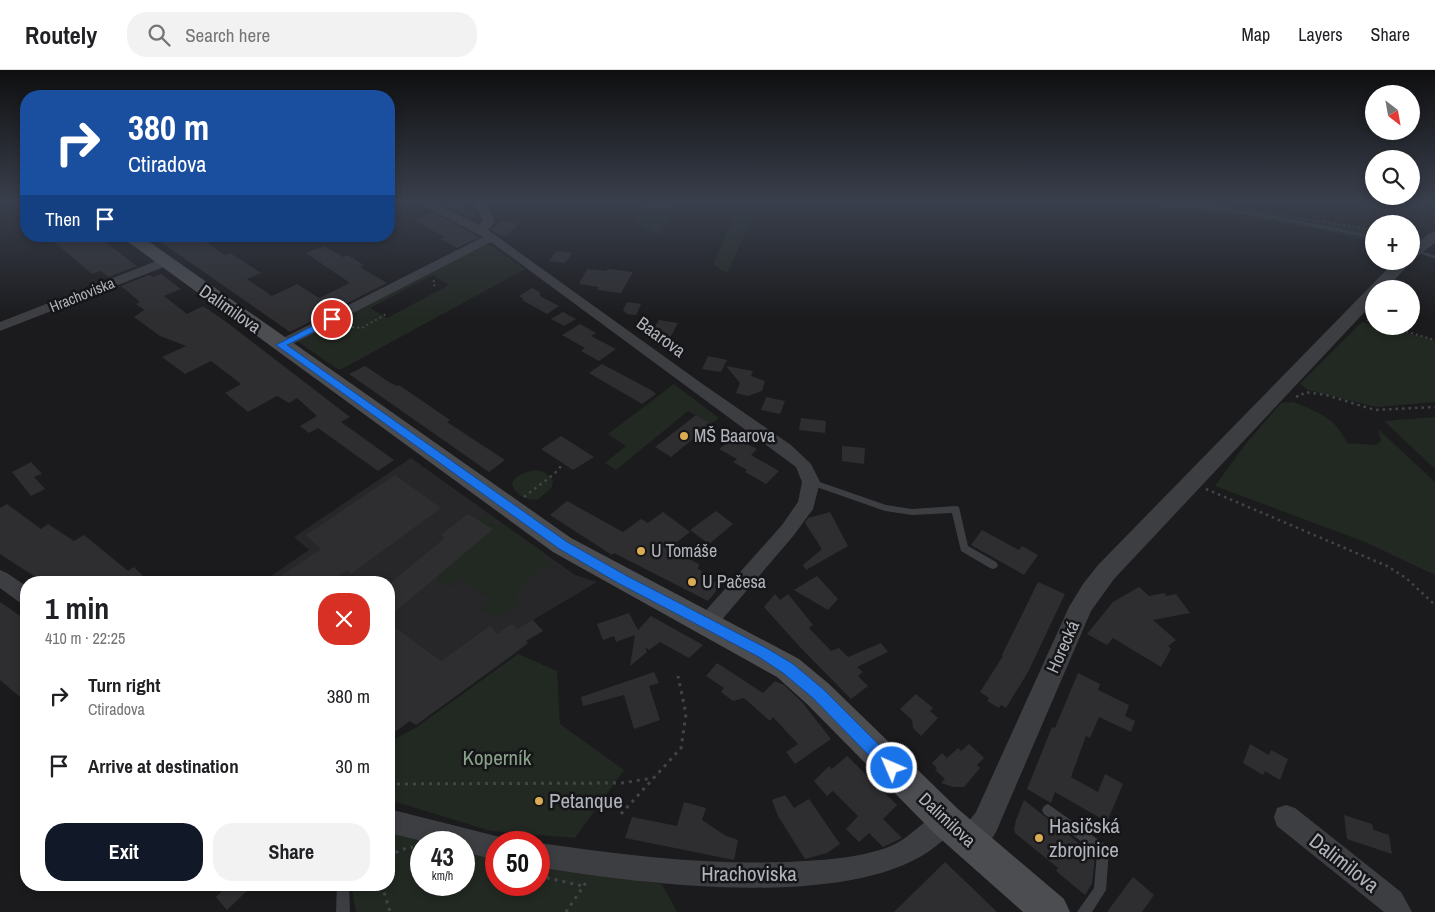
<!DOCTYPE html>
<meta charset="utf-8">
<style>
body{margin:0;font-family:"Archivo Narrow",sans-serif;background:#f2f2f2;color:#202124;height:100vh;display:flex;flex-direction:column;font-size:19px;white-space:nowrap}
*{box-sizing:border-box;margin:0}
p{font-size:16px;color:#757577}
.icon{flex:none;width:28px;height:28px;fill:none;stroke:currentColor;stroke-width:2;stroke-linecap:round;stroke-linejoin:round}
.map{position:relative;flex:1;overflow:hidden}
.panel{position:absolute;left:20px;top:506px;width:375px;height:315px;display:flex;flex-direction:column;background:#fff;border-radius:20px;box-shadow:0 2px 8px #0003}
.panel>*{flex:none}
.banner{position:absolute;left:20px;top:20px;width:375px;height:152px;border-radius:20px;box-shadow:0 2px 8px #0003;background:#1a4fa0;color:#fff;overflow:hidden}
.needle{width:32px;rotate:149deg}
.buttons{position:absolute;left:1365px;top:15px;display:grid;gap:10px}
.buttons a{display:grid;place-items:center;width:55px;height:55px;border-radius:50%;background:#fff;box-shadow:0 2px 8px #0003;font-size:25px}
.speed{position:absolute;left:410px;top:761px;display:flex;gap:10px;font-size:25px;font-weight:700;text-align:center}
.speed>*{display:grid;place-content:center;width:65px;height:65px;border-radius:50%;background:#fff;box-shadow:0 2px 8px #0003;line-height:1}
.speed small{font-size:12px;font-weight:400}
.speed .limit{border:8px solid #d22;background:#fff;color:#111}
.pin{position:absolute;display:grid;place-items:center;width:42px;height:42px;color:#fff;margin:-21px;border:2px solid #fff;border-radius:50%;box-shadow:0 1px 5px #0007}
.me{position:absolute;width:55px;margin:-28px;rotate:315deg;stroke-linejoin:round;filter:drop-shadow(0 0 4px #0008)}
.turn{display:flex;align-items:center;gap:18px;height:105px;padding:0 25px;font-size:22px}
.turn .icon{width:65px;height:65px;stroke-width:2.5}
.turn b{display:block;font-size:35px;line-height:42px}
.then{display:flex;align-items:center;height:48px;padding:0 25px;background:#0003;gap:10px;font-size:19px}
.round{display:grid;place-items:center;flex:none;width:52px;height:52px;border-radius:20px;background:#f2f2f2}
.head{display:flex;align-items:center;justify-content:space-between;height:85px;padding:0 25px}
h1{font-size:30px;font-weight:700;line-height:38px}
.action{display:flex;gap:10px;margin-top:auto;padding:10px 25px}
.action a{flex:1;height:58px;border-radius:20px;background:#111827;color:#fff;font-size:20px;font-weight:700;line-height:58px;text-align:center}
.action a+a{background:#f2f2f2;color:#202124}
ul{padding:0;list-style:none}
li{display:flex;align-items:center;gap:15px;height:70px;padding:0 25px}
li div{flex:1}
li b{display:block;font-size:19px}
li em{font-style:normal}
header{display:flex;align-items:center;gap:30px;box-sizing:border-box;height:70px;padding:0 25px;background:#fff;border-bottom:1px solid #e0e0e0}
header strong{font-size:24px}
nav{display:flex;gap:28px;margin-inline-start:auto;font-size:18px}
.search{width:350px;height:45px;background:#f2f2f2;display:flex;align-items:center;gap:12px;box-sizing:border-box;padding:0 18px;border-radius:20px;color:#757577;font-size:19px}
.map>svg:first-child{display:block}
.built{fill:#27272a}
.green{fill:#222822;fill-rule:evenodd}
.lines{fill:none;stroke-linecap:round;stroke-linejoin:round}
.stream{stroke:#323a40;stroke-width:3}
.building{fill:#2e2e31}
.path-far2{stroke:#434448;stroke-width:2;stroke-dasharray:2 3;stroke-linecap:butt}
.path-far1{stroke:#434448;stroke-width:2.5;stroke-dasharray:2.5 4;stroke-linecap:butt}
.path{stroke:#434448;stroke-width:3;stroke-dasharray:3 5;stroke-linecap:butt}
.service{fill:#3d3e42;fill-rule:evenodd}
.minor{fill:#3d3e42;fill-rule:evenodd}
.tertiary{fill:#3d3e42;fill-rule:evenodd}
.secondary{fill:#4b4d51;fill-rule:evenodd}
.route{fill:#1a73e8;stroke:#114b97}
.poi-dot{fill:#dcac54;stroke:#161618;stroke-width:2}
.labels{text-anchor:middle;stroke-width:5;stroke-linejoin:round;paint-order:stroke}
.far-street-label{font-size:15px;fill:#afb3bb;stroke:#161618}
.street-label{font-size:18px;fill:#afb3bb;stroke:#161618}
.poi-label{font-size:18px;fill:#afb3bb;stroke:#161618;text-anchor:start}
.near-park-label{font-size:21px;fill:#89a38a;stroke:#161618}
.near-poi-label{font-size:21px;fill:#afb3bb;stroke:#161618;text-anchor:start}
.near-street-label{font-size:21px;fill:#afb3bb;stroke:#161618}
</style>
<header>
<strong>Routely</strong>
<div class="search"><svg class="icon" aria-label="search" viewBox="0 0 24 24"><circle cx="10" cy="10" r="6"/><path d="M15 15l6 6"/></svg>Search here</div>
<nav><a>Map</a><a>Layers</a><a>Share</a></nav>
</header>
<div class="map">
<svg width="1435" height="842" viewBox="0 0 1435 842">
<rect width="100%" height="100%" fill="#1b1b1d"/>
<!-- built -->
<polygon class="built" points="411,388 575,505 597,512 533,550 526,571 528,573 509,588 416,655 410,651 392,664 389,664 389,512 262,512 309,480 294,467"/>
<!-- green -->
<g class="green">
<polygon points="644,131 679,131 659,165 632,150"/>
<polygon points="1113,131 1192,131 1374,159 1374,173 1329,162 1274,152"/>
<polygon points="735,144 754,144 727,203 713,195"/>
<path d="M487,175L493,176L525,199L342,299H337L297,271L480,177ZM433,205L449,215L387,248L370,238Z"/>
<polygon points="1362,252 1435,270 1435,332 1376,337 1308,320 1300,314"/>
<polygon points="674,314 719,348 711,354 688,341 616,400 605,393 626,376 608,364"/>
<path d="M1293,332C1318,342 1335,347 1347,373L1376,375L1381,371L1378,359L1435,412V505L1365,472L1215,416L1244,376L1281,333Z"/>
<polygon points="1435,347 1435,399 1384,351"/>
<path d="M537,400L544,402L553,410L552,417L539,429C528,432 514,425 512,413C517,404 527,401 537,400Z"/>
<path d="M487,443L495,449L491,453L498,457L502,453L547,485L542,489L556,498L553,501L544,496L513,525L521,532C506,546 498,552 480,538L489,529L461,509L450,518L434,508L478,450Z"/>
<polygon points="518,584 557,601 560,654 624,700 575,768 491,761 389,730 389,672 417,657"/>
<polygon points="395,759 443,772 421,772 421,815 464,815 464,778 496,786 496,815 539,815 539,793 662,814 677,842 356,842 351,815 389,815 389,760"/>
</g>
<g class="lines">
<!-- stream -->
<g class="stream">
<polyline points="1161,131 1266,146 1374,167"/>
<polyline points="1417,181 1435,187"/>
</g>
</g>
<!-- building -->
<g class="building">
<polygon points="456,132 476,142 477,144 469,148 447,136"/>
<polygon points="432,142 434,143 479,167 457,178 440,169 445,167 414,151"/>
<polygon points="501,151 503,151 519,154 506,166 497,164 491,160"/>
<polygon points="69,166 97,166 137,196 109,207 100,201 92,204 54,172"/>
<polygon points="152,166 197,166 225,185 230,183 261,203 247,209 272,226 297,214 319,228 350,213 306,183 324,176 343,187 347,185 364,195 360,197 387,213 290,262"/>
<polygon points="556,181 572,183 565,193 549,191"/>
<polygon points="587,199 606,201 608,199 633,202 621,223 597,220 599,217 579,214"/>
<polygon points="161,204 181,219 164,226 187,244 203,236 225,251 350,347 341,352 394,390 378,401 318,358 309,363 300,356 317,346 297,328 289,333 277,326 248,342 225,323 241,314 211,291 185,304 162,287 186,276 160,266 134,247 144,240 136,234 140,232 121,216 149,205 153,207"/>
<polygon points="532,218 540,222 540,226 559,236 547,244 522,230 524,229 519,226"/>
<polygon points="627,232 641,234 636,245 627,244 623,240"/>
<polygon points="563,242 576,249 564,256 551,249"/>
<polygon points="659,250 678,253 670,268 656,266 657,264 651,263"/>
<polygon points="580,254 596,263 591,266 616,279 599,291 581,281 585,278 562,265"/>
<polygon points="708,286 727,290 721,302 702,299"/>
<polygon points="602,294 651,320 656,324 642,334 589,303"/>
<polygon points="365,296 389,312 397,316 399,315 450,350 447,352 505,390 489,402 349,304"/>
<polygon points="726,296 753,301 751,306 765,311 762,321 748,326 736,323 740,313"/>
<polygon points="766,327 785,331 780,344 761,340"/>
<polygon points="696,345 711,354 671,387 655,377"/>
<polygon points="801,348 826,351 825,363 799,360"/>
<polygon points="561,366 566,369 594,387 573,400 541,379"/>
<polygon points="734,367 757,379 751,385 779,401 766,414 745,402 747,400 733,392 737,389 719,379"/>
<polygon points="842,376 865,378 864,394 842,391"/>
<polygon points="31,392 42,404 34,407 45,419 31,426 12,402"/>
<polygon points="395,405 441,438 351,504 347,500 329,512 272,512 321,479 306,465"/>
<polygon points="567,431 623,462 641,449 648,453 663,442 690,462 668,479 699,494 698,499 702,501 701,504 721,515 708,531 614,483 612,485 550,445"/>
<polygon points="7,434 41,459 48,454 74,471 84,465 128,501 134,497 149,512 43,512 0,484 0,438"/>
<polygon points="716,441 733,454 709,474 690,460"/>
<polygon points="830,442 848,476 806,500 803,495 822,479 805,453 808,448"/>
<polygon points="468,444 493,459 389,547 389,514 445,468 441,465"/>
<polygon points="982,460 1019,480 1022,476 1038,485 1024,505 971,475"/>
<polygon points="817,506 838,529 828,540 794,520"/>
<polygon points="1038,512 1065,524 1028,602 1006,638 1001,635 999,638 987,631 989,628 980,622 1003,586 1002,585"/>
<polygon points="1139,517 1149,526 1165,523 1166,526 1176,524 1190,543 1153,550 1176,570 1168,576 1171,579 1161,597 1113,568 1107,575 1087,564 1113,532"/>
<polygon points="775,524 780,530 788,524 813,555 809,558 831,581 839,578 848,587 881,573 888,582 857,597 863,602 858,606 868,616 851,629 800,577 764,537"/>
<polygon points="0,532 26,550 26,632 0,610"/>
<polygon points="629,543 638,560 651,546 703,575 689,588 660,572 649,580 645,577 647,582 630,596 635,565 616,572 614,566 603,570 597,554"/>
<polygon points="533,550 543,561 526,571 528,573 416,655 410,651 389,666 389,553 441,591 490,556 497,564 512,554 517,559"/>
<polygon points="717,593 763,623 775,611 784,615 802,632 831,669 795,694 786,682 798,674 773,647 770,651 744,628 733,631 721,622 724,618 706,606"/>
<polygon points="654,602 659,613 649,616 660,650 634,659 624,625 583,636 581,627"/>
<polygon points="1078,603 1100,614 1098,620 1129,635 1125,646 1135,651 1131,662 1099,647 1090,668 1086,666 1071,707 1098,722 1105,704 1123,714 1107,752 1055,722 1051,733 1027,719 1052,657 1055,658"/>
<polygon points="916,624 933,638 930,641 938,648 921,666 913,658 912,650 900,639"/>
<polygon points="969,674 984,688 977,695 980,698 964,717 953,717 941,713 945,709 935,700 937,698 932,693 942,683 947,688 958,678 961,681"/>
<polygon points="1250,674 1269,685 1271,680 1288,689 1280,710 1265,701 1263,705 1243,693"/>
<polygon points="847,686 897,735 883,749 902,768 900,769 883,777 869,763 859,772 846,759 858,746 833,721 827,726 814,711 829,696 832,699"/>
<polygon points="785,725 794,738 809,729 840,774 827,783 805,789 778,746 772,730"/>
<polygon points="1024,730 1095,786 1092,814 1085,825 1056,801 1058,798 1015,763 1014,759 1016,750"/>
<polygon points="684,732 706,738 702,750 726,766 738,770 734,790 625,768 632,747 677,756"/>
<polygon points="1344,745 1372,754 1374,760 1389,765 1392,784 1347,769"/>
<polygon points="945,792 967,813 997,842 894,842"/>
<polygon points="1133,807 1154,825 1142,842 1107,842"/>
<polygon points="228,815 253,815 227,840 216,827"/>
</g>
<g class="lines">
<!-- path-far2 -->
<g class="path-far2">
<polyline points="1195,131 1374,160"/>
<polyline points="434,210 433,214 436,217"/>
<polyline points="1367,250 1374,252"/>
<polyline points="1387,256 1435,270"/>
<polyline points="334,265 351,257 362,258 386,244"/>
</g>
<!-- path-far1 -->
<g class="path-far1">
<polyline points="1296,326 1299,327 1305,322 1326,325 1375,340 1435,337"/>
<polyline points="1206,419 1387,496 1406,508 1435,535"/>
<polyline points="524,427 554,404 563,394"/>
</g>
<!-- path -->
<g class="path">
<polyline points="389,714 622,713 653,708"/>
<polyline points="621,744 681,678 686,644 678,606"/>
<polyline points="389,771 395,783"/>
<polyline points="389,787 400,780 413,777"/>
<polyline points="539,806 583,816"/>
<polyline points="382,815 390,842"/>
<polyline points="566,842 587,811"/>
</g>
<!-- service -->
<g class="service">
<polygon points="811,409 886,435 912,439 956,436 959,437 968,476 996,492 998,495 996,498 993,499 990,498 961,481 952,443 912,445 885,441 808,414 807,412 808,410"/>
<polygon points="1048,734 1107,776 1109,780 1106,820 1092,842 1077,842 1094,818 1097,783 1044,744 1042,740 1044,736"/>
<polygon points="337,815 349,815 350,842 336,842"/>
</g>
<!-- minor -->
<g class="minor">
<polygon points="416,131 432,131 479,155 483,151 473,131 485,131 495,152 488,160 704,315 791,375 811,394 820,412 813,439 794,465 714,559 707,562 700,559 697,553 700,547 782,455 798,432 802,412 796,397 491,172 285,278 275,278 273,275 275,272 483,167"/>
<polygon points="164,188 170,192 169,195 0,261 0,252"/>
<polygon points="0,500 7,503 26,516 26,534 19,532 0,518"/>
<polygon points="1286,735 1295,738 1401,822 1412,842 1384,842 1277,756 1274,747 1277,738"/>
<polygon points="389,739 496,766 505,769 506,772 496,772 496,790 464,782 464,772 426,772 389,763"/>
<path d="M946,739L955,742L958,751C954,762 945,769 936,776C855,842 639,814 539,797V773C622,785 705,795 789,792C820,790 852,789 883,779C910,771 923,748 946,739Z"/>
</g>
<!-- tertiary -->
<g class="tertiary">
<polygon points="1435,162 1435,173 1416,187 1411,189 1411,177 1430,163"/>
<polygon points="1395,191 1412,191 1386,219 1374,219 1374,232 1114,509 1091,541 996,762 982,784 971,788 960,784 956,773 960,762 976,742 1069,537 1083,514 1098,495"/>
</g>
<!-- secondary -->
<polygon class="secondary" points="120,166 141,166 571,468 799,589 829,614 958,739 1064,829 1070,842 1023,842 934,763 807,634 777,607 553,482"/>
</g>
<!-- sky -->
<linearGradient id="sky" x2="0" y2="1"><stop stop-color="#0f0f10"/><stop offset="0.53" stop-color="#393f4c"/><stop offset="1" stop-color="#393f4c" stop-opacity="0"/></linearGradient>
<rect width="1435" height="249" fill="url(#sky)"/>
<!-- route -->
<polygon class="route" points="332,246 335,247 335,251 287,275 567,472 627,506 768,579 793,594 823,619 897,693 900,698 897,704 892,706 887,704 813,628 783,603 759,587 618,513 558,478 276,275"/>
<!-- markers -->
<g class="poi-dot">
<circle cx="684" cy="366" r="5"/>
<circle cx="641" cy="481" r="5"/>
<circle cx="692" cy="512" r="5"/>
<circle cx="539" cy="731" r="5"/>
<circle cx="1039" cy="768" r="5"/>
</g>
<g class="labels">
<!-- far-street labels -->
<g class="far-street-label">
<text transform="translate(82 225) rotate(-22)" y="5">Hrachoviska</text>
</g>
<!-- street labels -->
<g class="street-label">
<text transform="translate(230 239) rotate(35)" y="6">Dalimilova</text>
<text transform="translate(661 267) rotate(36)" y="6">Baarova</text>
<text transform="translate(1063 577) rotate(-66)" y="6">Horecká</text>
<text transform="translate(947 750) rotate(43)" y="6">Dalimilova</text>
</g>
<!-- poi labels -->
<g class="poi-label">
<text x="694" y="372">MŠ Baarova</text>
<text x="651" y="487">U Tomáše</text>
<text x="702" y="518">U Pačesa</text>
</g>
<!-- near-park labels -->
<g class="near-park-label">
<text x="497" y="695">Koperník</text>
</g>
<!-- near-poi labels -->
<g class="near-poi-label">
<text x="549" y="738">Petanque</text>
<text x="1049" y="763">Hasičská<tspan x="1049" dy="24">zbrojnice</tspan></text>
</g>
<!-- near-street labels -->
<g class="near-street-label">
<text transform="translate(1344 793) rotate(38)" y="7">Dalimilova</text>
<text x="749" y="811">Hrachoviska</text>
</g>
</g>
</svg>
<div class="buttons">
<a><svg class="needle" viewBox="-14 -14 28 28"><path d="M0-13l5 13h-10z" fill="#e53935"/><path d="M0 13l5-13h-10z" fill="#757577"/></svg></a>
<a><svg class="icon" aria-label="search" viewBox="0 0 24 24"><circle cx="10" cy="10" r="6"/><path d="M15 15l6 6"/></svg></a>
<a>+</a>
<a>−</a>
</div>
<div class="speed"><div>43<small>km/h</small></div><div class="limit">50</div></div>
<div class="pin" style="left:332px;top:249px;background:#d93025"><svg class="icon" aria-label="arrive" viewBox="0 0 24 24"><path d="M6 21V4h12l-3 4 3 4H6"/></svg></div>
<svg class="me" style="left:892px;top:698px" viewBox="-20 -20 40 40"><circle r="17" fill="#1a73e8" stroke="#fff" stroke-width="3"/><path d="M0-11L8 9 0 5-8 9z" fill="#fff"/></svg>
<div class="banner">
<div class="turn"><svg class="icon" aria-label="right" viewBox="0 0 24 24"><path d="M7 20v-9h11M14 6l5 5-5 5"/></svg><div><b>380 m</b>Ctiradova</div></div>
<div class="then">Then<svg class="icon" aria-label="arrive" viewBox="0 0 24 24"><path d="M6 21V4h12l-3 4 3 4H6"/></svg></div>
</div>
<section class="panel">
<div class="head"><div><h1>1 min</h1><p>410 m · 22:25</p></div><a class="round" style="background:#d93025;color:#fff"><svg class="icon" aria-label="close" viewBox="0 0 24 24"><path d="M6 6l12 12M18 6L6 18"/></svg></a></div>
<ul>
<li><svg class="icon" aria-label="right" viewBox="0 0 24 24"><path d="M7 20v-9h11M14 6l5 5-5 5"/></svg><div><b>Turn right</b><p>Ctiradova</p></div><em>380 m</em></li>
<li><svg class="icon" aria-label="arrive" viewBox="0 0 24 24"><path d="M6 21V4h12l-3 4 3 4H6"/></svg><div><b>Arrive at destination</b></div><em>30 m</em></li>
</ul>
<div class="action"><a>Exit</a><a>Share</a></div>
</section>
</div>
